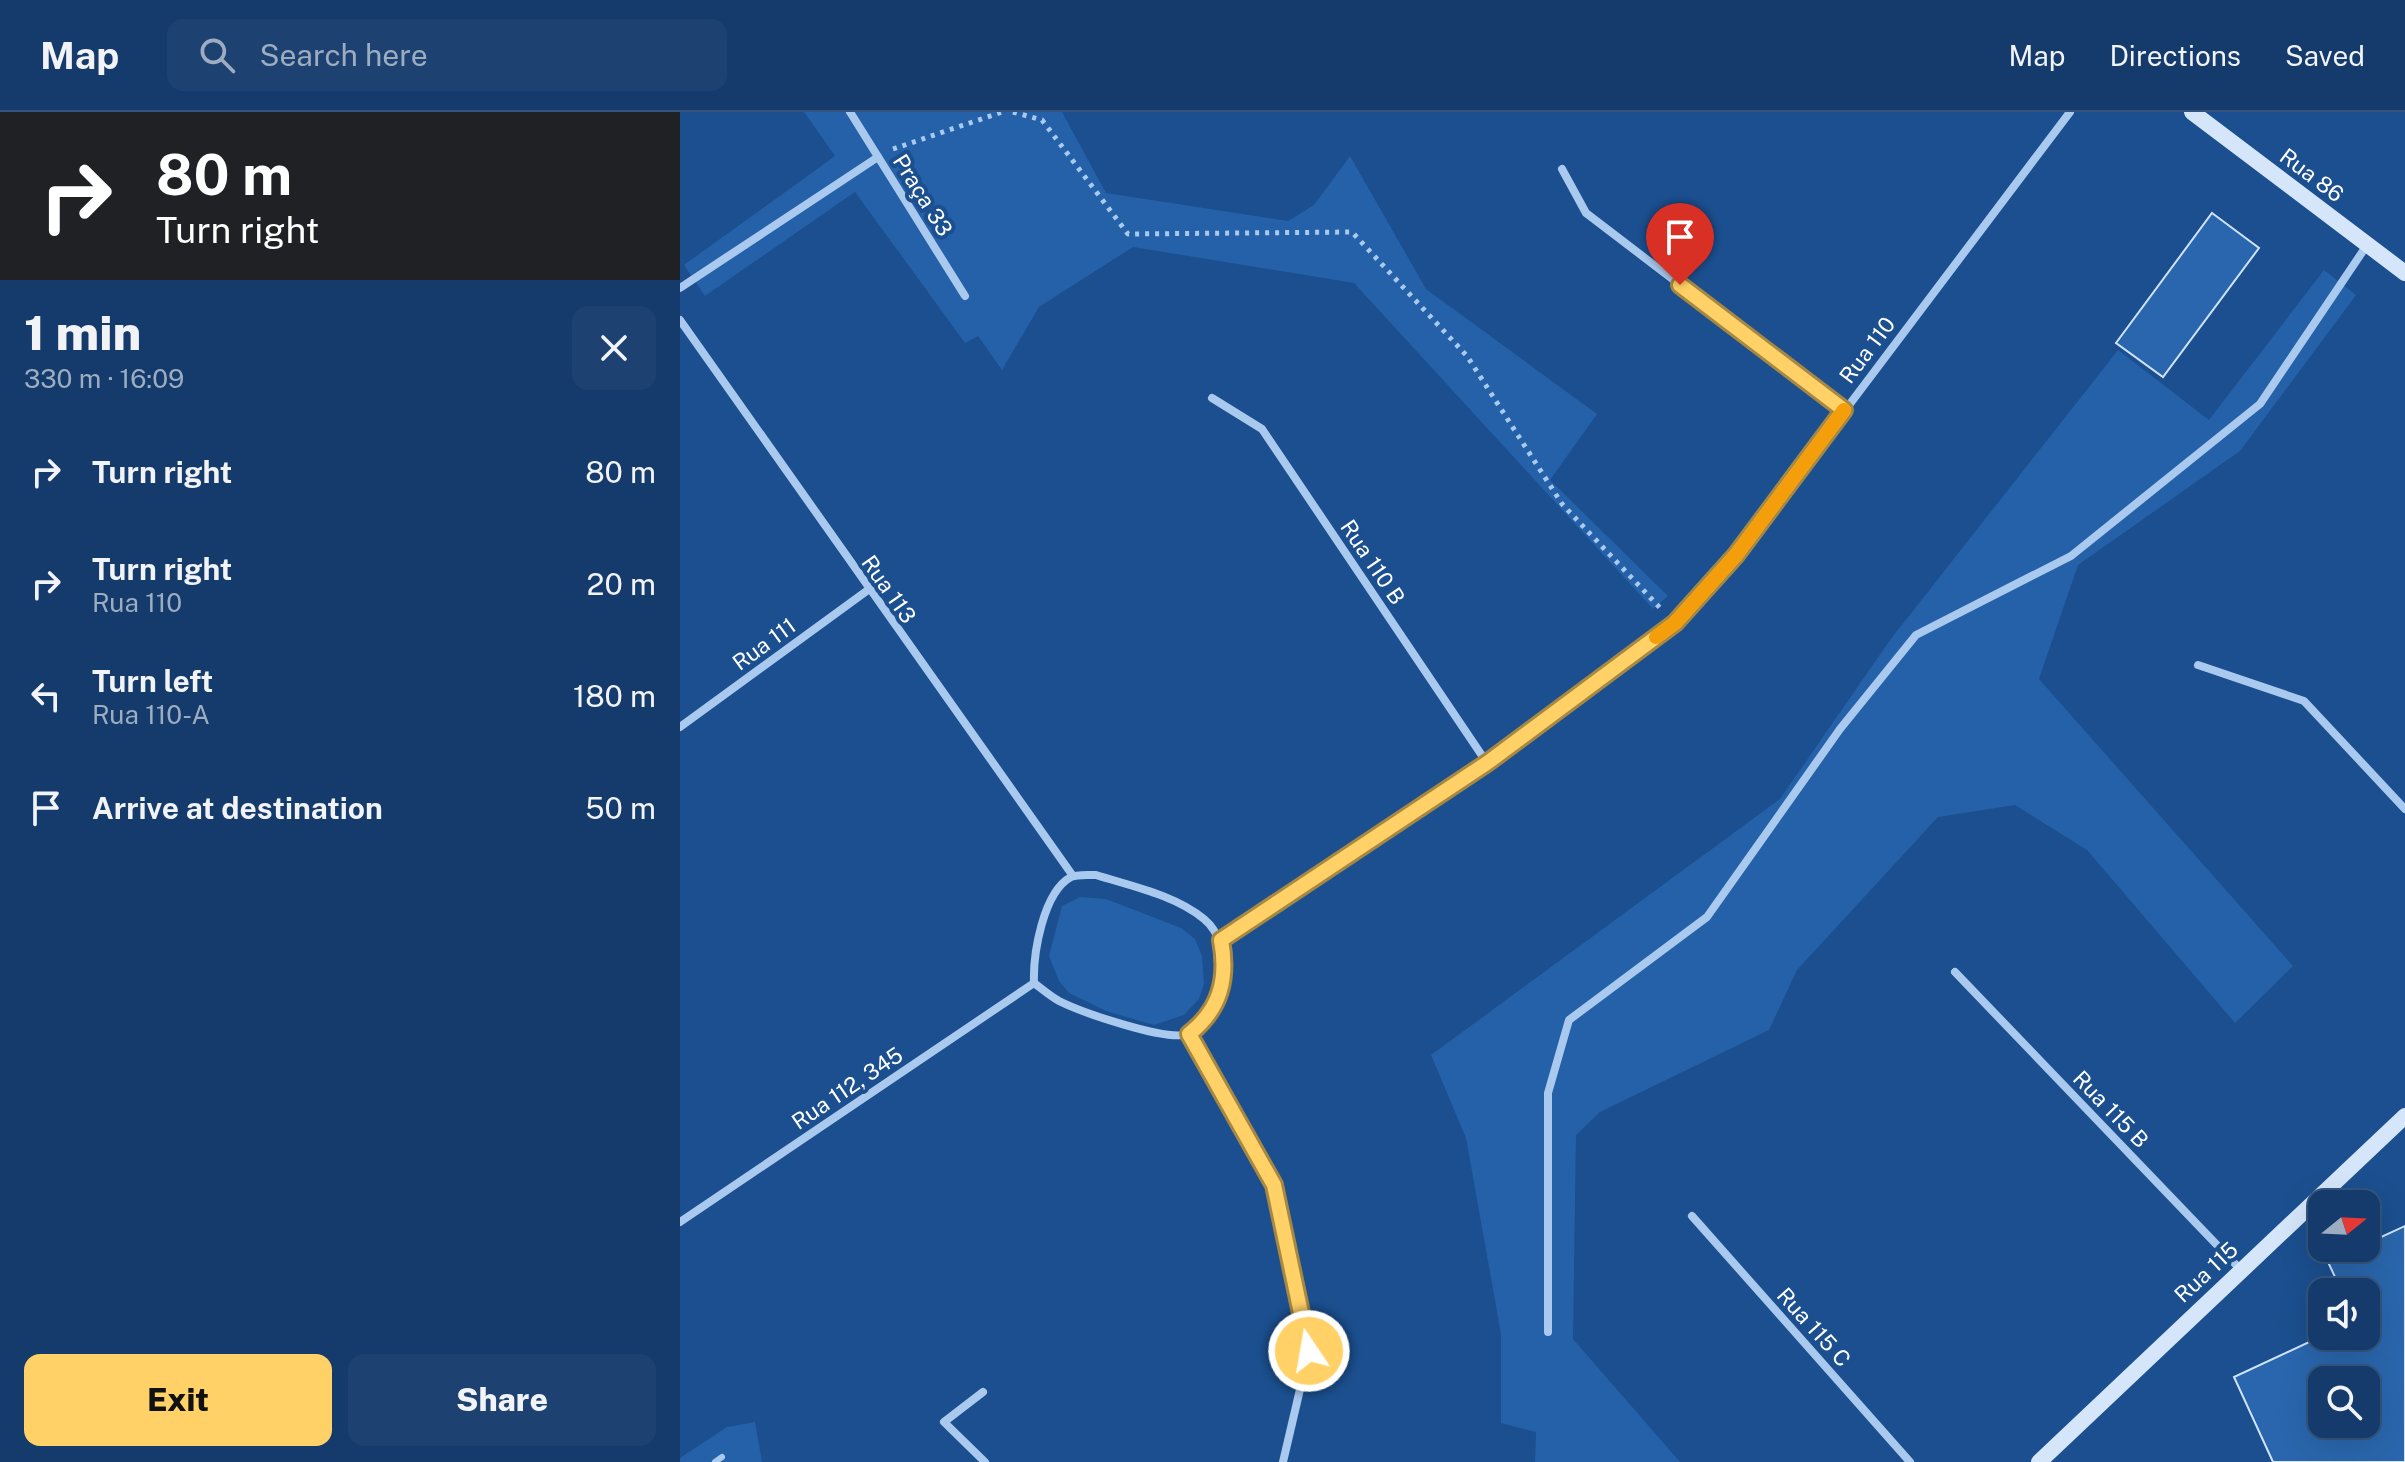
<!DOCTYPE html>
<meta charset="utf-8">
<style>
body{margin:0;font-family:"Public Sans",sans-serif;background:#1d4271;color:#f1f3f6;height:100vh;display:flex;flex-direction:column;font-size:30px;white-space:nowrap}
*{box-sizing:border-box;margin:0}
p{font-size:26px;color:#9dadc1}
.icon{flex:none;width:44px;height:44px;fill:none;stroke:currentColor;stroke-width:2;stroke-linecap:round;stroke-linejoin:round}
.map{position:relative;flex:1;overflow:hidden}
.drawer{display:flex;flex-direction:column;background:#143b6b;width:680px}
.drawer>*{flex:none}
.banner{background:#202124;color:#fff;overflow:hidden}
.needle{width:52px;rotate:72deg}
.controls{position:absolute;left:1628px;top:1078px;display:grid;gap:16px}
.controls a{display:grid;place-items:center;width:72px;height:72px;border-radius:16px;background:#143b6b;box-shadow:0 8px 32px #0002,0 0 0 2px #33557e;font-size:40px}
.pin{position:absolute;display:grid;place-items:center;width:68px;height:68px;color:#fff;margin:-82px -34px;border-radius:50% 50% 50% 0;rotate:-45deg;box-shadow:0 0 8px #0007}
.pin .icon{rotate:45deg}
.me{position:absolute;width:88px;margin:-44px;rotate:348deg;stroke-linejoin:round;filter:drop-shadow(0 0 6px #0008)}
.turn{display:flex;align-items:center;gap:28px;height:168px;padding:0 24px;font-size:36px}
.turn .icon{width:104px;height:104px;stroke-width:2.5}
.turn b{display:block;font-size:56px;line-height:68px}
.round{display:grid;place-items:center;flex:none;width:84px;height:84px;border-radius:16px;background:#1d4271}
.headline{display:flex;align-items:center;justify-content:space-between;height:136px;padding:0 24px}
h1{font-size:48px;font-weight:800;line-height:60px}
.cta{display:flex;gap:16px;margin-top:auto;padding:16px 24px}
.cta a{flex:1;height:92px;border-radius:16px;background:#ffd166;color:#111;font-size:32px;font-weight:800;line-height:92px;text-align:center}
.cta a+a{background:#1d4271;color:#f1f3f6}
ul{padding:0;list-style:none}
li{display:flex;align-items:center;gap:24px;height:112px;padding:0 24px}
li div{flex:1}
li b{display:block;font-size:30px}
li em{font-style:normal}
header{display:flex;align-items:center;gap:48px;box-sizing:border-box;height:112px;padding:0 40px;background:#143b6b;border-bottom:2px solid #33557e}
header strong{font-size:38px}
nav{display:flex;gap:44px;margin-inline-start:auto;font-size:28px}
.search{width:560px;height:72px;background:#1d4271;display:flex;align-items:center;gap:20px;box-sizing:border-box;padding:0 28px;border-radius:16px;color:#9dadc1;font-size:30px}
main{display:flex;flex:1;min-height:0}
.map>svg:first-child{display:block}
.green{fill:#2461a8}
.building{fill:#2a66ad;stroke:#cfe3fa;stroke-width:2;fill-rule:evenodd}
.lines{fill:none;stroke-linecap:round;stroke-linejoin:round}
.path{stroke:#a9c9ee;stroke-width:5;stroke-dasharray:4 6;stroke-linecap:butt}
.lane{stroke:#a9c9ee;stroke-width:6}
.street{stroke:#a9c9ee;stroke-width:8}
.secondary{stroke:#d6e6fa;stroke-width:16}
.route-casing{stroke:#a68842;stroke-width:20}
.route{stroke:#ffd166;stroke-width:14}
.slow{stroke:#f59e0b;stroke-width:14}
.labels{text-anchor:middle;stroke-width:8;stroke-linejoin:round;paint-order:stroke}
.street-label{font-size:22px;fill:#fff;stroke:#1b4f8f}
</style>
<header>
<strong>Map</strong>
<div class="search"><svg class="icon" aria-label="search" viewBox="0 0 24 24"><circle cx="10" cy="10" r="6"/><path d="M15 15l6 6"/></svg>Search here</div>
<nav><a>Map</a><a>Directions</a><a>Saved</a></nav>
</header>
<main>
<section class="drawer">
<div class="banner">
<div class="turn"><svg class="icon" aria-label="right" viewBox="0 0 24 24"><path d="M7 20v-9h11M14 6l5 5-5 5"/></svg><div><b>80 m</b>Turn right</div></div>
</div>
<div class="headline"><div><h1>1 min</h1><p>330 m · 16:09</p></div><a class="round"><svg class="icon" aria-label="close" viewBox="0 0 24 24"><path d="M6 6l12 12M18 6L6 18"/></svg></a></div>
<ul>
<li><svg class="icon" aria-label="right" viewBox="0 0 24 24"><path d="M7 20v-9h11M14 6l5 5-5 5"/></svg><div><b>Turn right</b></div><em>80 m</em></li>
<li><svg class="icon" aria-label="right" viewBox="0 0 24 24"><path d="M7 20v-9h11M14 6l5 5-5 5"/></svg><div><b>Turn right</b><p>Rua 110</p></div><em>20 m</em></li>
<li><svg class="icon" aria-label="left" viewBox="0 0 24 24"><path d="M17 20v-9H6M10 6l-5 5 5 5"/></svg><div><b>Turn left</b><p>Rua 110-A</p></div><em>180 m</em></li>
<li><svg class="icon" aria-label="arrive" viewBox="0 0 24 24"><path d="M6 21V4h12l-3 4 3 4H6"/></svg><div><b>Arrive at destination</b></div><em>50 m</em></li>
</ul>
<div class="cta"><a>Exit</a><a>Share</a></div>
</section>
<div class="map">
<svg width="1725" height="1350" viewBox="0 0 1725 1350">
<rect width="100%" height="100%" fill="#1b4f8f"/>
<!-- green -->
<g class="green">
<polygon points="124,0 382,0 426,81 608,109 634,93 670,44 746,177 917,302 870,368 988,484 973,497 674,171 453,135 359,195 322,258 298,224 285,231 175,80 25,184 4,153 155,44"/>
<polygon points="1644,158 1676,183 1560,339 1398,453 1359,567 1613,854 1555,911 1407,738 1335,693 1258,705 1117,858 1089,918 920,1000 896,1023 893,1227 1000,1350 855,1350 856,1320 821,1311 821,1222 786,1026 751,943 1100,687 1210,528 1438,238 1529,308"/>
<polygon points="400,785 426,787 501,816 515,827 522,844 524,872 519,887 504,903 474,913 426,899 389,881 379,869 369,844 382,794"/>
<polygon points="75,1310 82,1350 0,1350 0,1346 47,1315"/>
</g>
<!-- building -->
<g class="building">
<polygon points="1532,101 1579,136 1483,265 1436,231"/>
<path d="M1725,1114V1350H1593L1554,1265L1642,1224H1686V1180H1662L1648,1150L1686,1136V1132ZM1642,1268H1686V1312H1642Z"/>
</g>
<g class="lines">
<!-- path -->
<g class="path">
<polyline points="333,0 362,8 448,122 672,120 787,244 882,392 983,499"/>
<polyline points="213,37 322,0"/>
</g>
<!-- lane -->
<polyline class="lane" points="35,1350 42,1345"/>
<!-- street -->
<g class="street">
<polyline points="170,0 285,184"/>
<polyline points="882,57 906,101 1164,298"/>
<polyline points="0,176 198,45"/>
<polyline points="0,208 393,764"/>
<polyline points="532,286 582,317 807,651"/>
<polyline points="1518,553 1624,589 1725,697"/>
<polyline points="0,615 188,478"/>
<path d="M416,763C451,774 495,783 524,807C556,833 550,908 508,922C487,930 401,900 379,889C370,884 362,877 354,871C353,842 363,780 391,765C397,762 408,763 416,763Z"/>
<polyline points="541,828 807,651 995,511 1056,443 1390,0"/>
<polyline points="1275,860 1561,1158"/>
<polyline points="509,922 594,1073 629,1239 603,1350"/>
<polyline points="1012,1104 1230,1350"/>
<polyline points="0,1110 354,871"/>
<polyline points="868,1220 868,981 889,908 1027,805 1160,617 1236,523 1391,444 1580,292 1687,133"/>
<polyline points="303,1280 264,1310 305,1350"/>
</g>
<!-- secondary -->
<g class="secondary">
<polyline points="1512,0 1725,161"/>
<polyline points="1359,1350 1725,1004"/>
</g>
</g>
<g class="lines">
<defs>
<path id="route" d="M629,1239L594,1073L509,922C541,897 548,866 541,828L807,651L995,511L1056,443L1164,298L1000,173"/>
</defs>
<!-- route casing -->
<use href="#route" class="route-casing"/>
<!-- route -->
<use href="#route" class="route"/>
<!-- slow -->
<polyline class="slow" points="976,525 995,511 1056,443 1164,298"/>
</g>
<g class="labels">
<!-- street labels -->
<g class="street-label">
<text transform="translate(1632 63) rotate(37)" y="8">Rua 86</text>
<text transform="translate(243 83) rotate(58)" y="8">Praça 33</text>
<text transform="translate(1187 238) rotate(-53)" y="8">Rua 110</text>
<text transform="translate(693 450) rotate(56)" y="8">Rua 110 B</text>
<text transform="translate(209 477) rotate(55)" y="8">Rua 113</text>
<text transform="translate(84 532) rotate(-36)" y="8">Rua 111</text>
<text transform="translate(167 976) rotate(-34)" y="8">Rua 112, 345</text>
<text transform="translate(1431 997) rotate(46)" y="8">Rua 115 B</text>
<text transform="translate(1526 1160) rotate(-43)" y="8">Rua 115</text>
<text transform="translate(1134 1215) rotate(48)" y="8">Rua 115 C</text>
</g>
</g>
</svg>
<div class="controls">
<a><svg class="needle" viewBox="-14 -14 28 28"><path d="M0-13l5 13h-10z" fill="#e53935"/><path d="M0 13l5-13h-10z" fill="#9dadc1"/></svg></a>
<a><svg class="icon" aria-label="sound" viewBox="0 0 24 24"><path d="M4 9h4l5-4v14l-5-4H4zM17 9q2 3 0 6"/></svg></a>
<a><svg class="icon" aria-label="search" viewBox="0 0 24 24"><circle cx="10" cy="10" r="6"/><path d="M15 15l6 6"/></svg></a>
</div>
<div class="pin" style="left:1000px;top:173px;background:#d93025"><svg class="icon" aria-label="arrive" viewBox="0 0 24 24"><path d="M6 21V4h12l-3 4 3 4H6"/></svg></div>
<svg class="me" style="left:629px;top:1239px" viewBox="-20 -20 40 40"><circle r="17" fill="#ffd166" stroke="#fff" stroke-width="3"/><path d="M0-11L8 9 0 5-8 9z" fill="#fff"/></svg>
</div>
</main>
